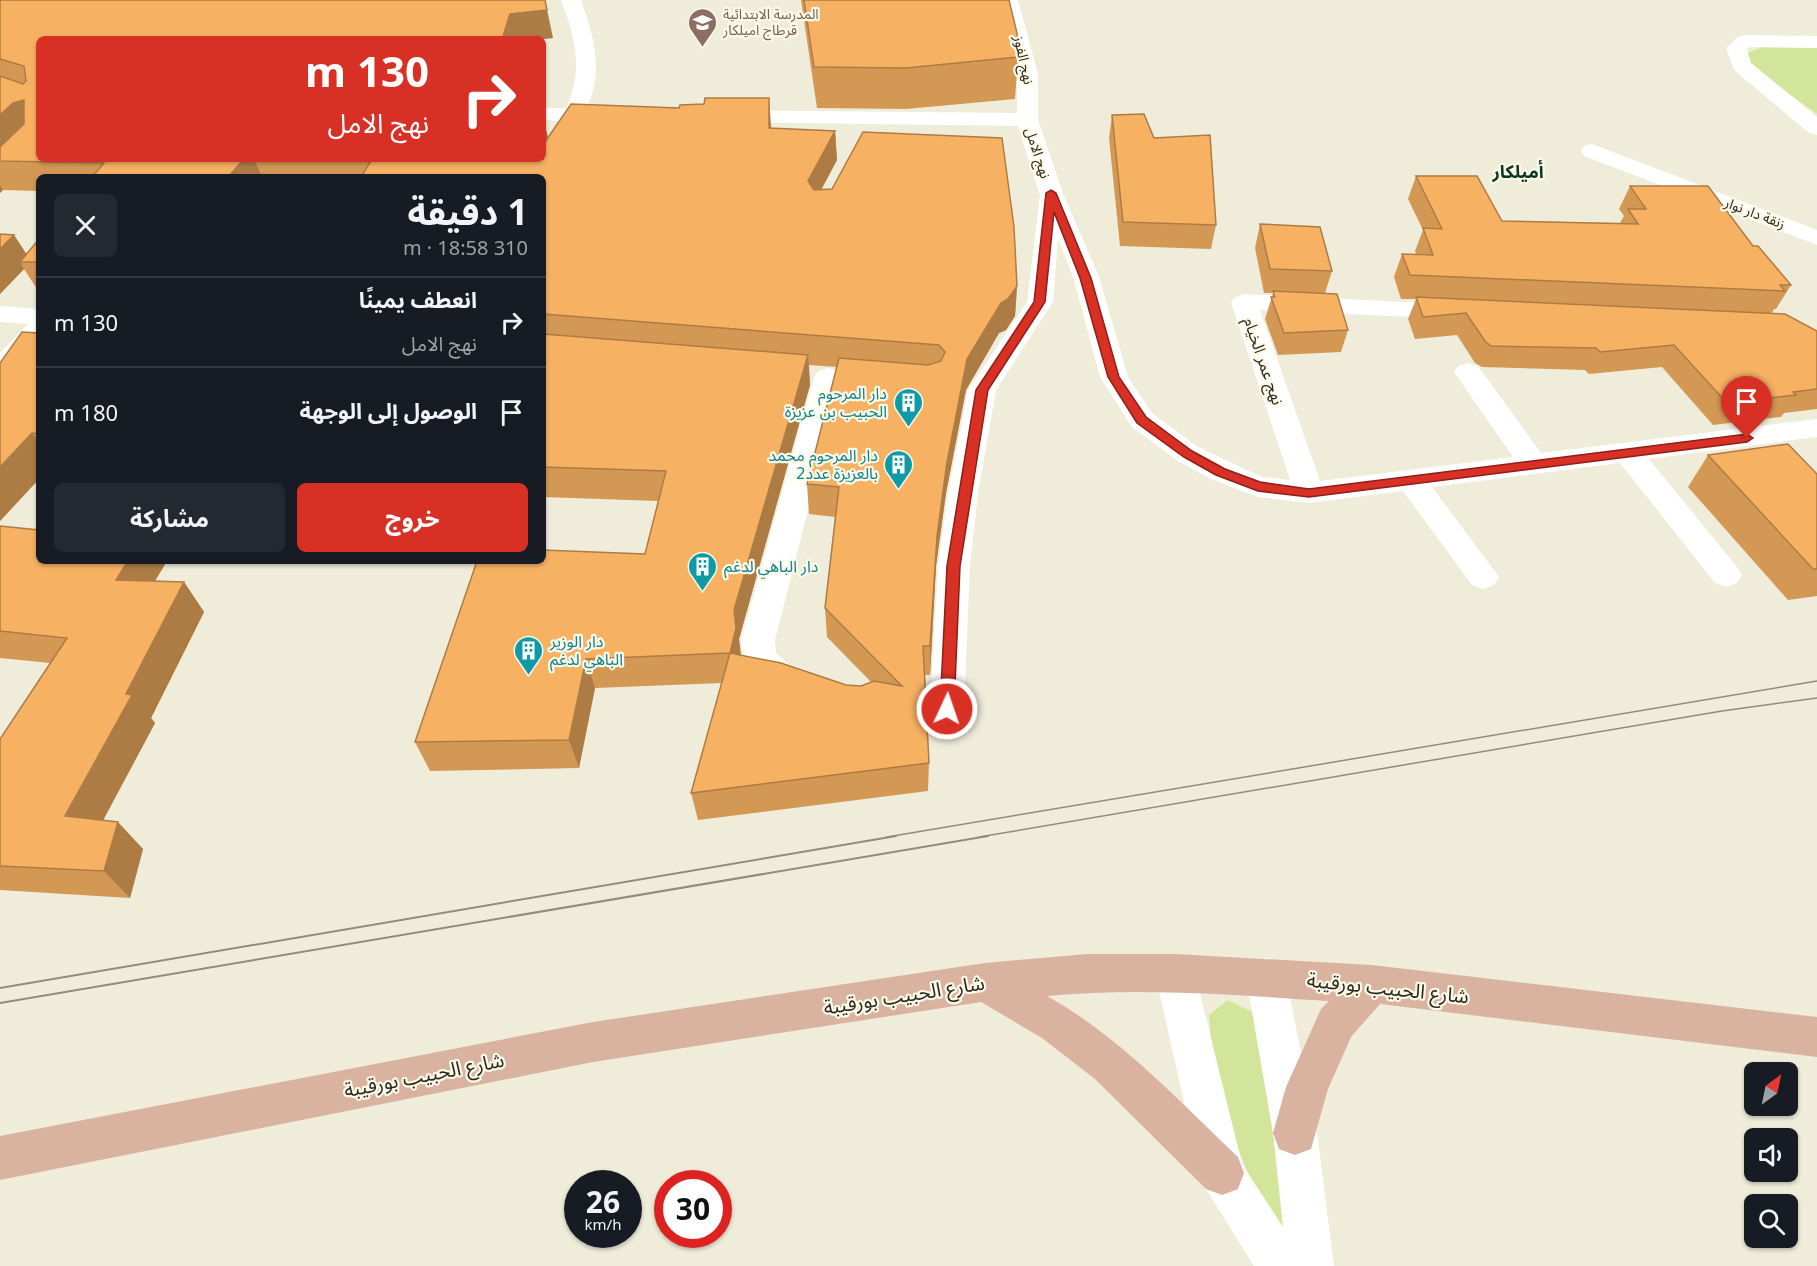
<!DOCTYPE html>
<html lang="ar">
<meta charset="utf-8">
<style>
body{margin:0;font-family:"Noto Sans","Noto Sans Arabic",sans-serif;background:#242831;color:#f1f3f6;direction:rtl;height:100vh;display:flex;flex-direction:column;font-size:22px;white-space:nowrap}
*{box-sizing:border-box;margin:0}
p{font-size:20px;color:#9ea1a6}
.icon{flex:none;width:33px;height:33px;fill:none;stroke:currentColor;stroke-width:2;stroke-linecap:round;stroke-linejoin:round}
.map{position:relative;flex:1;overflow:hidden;direction:ltr}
.details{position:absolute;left:36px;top:174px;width:510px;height:390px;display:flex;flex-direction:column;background:#171b24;border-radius:9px;box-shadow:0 2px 4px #0004;direction:rtl}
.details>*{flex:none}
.guide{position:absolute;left:36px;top:36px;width:510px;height:126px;border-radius:9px;box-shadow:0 2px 4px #0004;direction:rtl;background:#d93025;color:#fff;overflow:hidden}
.needle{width:39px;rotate:33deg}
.fabs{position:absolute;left:1744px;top:1062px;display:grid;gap:12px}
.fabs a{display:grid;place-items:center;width:54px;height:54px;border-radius:9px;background:#171b24;box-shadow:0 2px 4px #0004;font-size:30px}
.speed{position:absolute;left:564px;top:1170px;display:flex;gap:12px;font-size:30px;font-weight:700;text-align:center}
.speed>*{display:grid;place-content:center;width:78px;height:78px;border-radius:50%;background:#171b24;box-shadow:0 2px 4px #0004;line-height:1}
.speed small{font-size:15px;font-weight:400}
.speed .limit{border:9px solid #d22;background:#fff;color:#111}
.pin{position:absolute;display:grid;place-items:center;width:51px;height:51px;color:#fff;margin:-62px -26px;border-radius:50% 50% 50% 0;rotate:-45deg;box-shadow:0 0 6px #0007}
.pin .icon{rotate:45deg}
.me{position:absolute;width:66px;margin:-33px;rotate:3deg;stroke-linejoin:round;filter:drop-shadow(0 0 4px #0008)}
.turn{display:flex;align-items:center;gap:21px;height:126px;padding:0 18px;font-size:27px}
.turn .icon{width:78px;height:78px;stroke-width:2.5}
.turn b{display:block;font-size:42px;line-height:51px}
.round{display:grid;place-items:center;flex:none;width:63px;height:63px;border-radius:9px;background:#242831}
.summary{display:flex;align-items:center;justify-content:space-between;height:102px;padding:0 18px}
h1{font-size:36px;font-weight:700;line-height:45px}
.button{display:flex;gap:12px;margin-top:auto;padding:12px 18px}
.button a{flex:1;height:69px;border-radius:9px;background:#d93025;color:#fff;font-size:24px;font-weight:700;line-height:69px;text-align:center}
.button a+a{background:#242831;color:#f1f3f6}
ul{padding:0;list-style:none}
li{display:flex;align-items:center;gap:18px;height:90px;padding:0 18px;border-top:2px solid #363941}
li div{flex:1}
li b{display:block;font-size:22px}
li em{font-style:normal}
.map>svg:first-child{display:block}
.green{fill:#d2e59a}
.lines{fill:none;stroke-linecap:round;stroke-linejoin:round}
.minor{fill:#fff;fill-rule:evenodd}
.major{fill:#d9b39f;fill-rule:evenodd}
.tram-far1{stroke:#8f8d80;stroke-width:1.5}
.tram{stroke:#8f8d80;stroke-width:2}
.wall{fill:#d49855;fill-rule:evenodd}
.shaded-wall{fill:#ad7c45}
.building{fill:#f7b163;stroke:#ad7c45;stroke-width:1.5}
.route{fill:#d93025;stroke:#8d1f18;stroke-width:1.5}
.labels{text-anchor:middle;stroke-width:4.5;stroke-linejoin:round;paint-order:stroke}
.far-education-label{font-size:14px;fill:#785e54;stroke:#fcf9e7;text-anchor:start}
.far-street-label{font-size:14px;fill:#282720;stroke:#fcf9e7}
.street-label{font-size:16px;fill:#282720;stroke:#fcf9e7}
.culture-label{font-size:16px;fill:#0d838f;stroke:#fcf9e7;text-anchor:end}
.far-district-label{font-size:18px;font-weight:bold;fill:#093926;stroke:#fcf9e7}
.near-street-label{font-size:20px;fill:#282720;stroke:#fcf9e7}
</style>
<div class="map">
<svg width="1817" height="1266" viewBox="0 0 1817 1266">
<rect width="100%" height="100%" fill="#efecda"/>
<!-- green -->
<g class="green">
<polygon points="1767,45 1817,48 1817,114 1748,64 1748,53"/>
<polygon points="1228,1000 1254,1013 1293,1260 1252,1184 1215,1089 1209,1015"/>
</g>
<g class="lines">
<!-- minor -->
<g class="minor">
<path d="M561,0H581C594,37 604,70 587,108L618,110L621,115L618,120L581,121L543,182V177H526L537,159H543V149L560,121L543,120V108H566C584,70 575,37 561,0Z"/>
<polygon points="998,0 1018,0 1038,74 1038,120 1063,193 1099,277 1128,377 1152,413 1198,447 1262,477 1290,480 1231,302 1235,297 1244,294 1467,305 1471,311 1467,317 1458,319 1260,310 1320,481 1513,457 1454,372 1458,366 1468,363 1478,366 1541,453 1817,419 1817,437 1649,459 1737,567 1742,575 1737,583 1726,587 1715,583 1620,463 1432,487 1499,577 1494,585 1483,589 1472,585 1403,491 1309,503 1258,497 1211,479 1178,461 1132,427 1100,377 1073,277 1058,239 1053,302 996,390 978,493 970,566 964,709 959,719 947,723 935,719 930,709 938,566 948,493 968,390 1027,302 1040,195 1018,126 725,122 717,121 714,116 717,111 725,110 1017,113 1017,74"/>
<polygon points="1745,35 1817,36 1817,48 1750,47 1747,50 1751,63 1817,117 1817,135 1809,133 1734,70 1726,48 1738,37"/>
<polygon points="1592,144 1817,230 1817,245 1584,156 1581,151 1584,146"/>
<polygon points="0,306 39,309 39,344 10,375 0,378 0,353 28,324 0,322"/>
<path d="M828,368L838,371L842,377L775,640L776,653L788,664L811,672L816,682L811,692C789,699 752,682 744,659C742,653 742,646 741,640L814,377L818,371Z"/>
<polygon points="1175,954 1189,960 1195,973 1242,1164 1283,1227 1273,1133 1246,977 1252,963 1266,958 1280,963 1286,977 1317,1133 1334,1266 1254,1266 1206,1189 1200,1173 1155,973 1161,960"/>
</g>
<!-- major -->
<path class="major" d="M1087,954H1175L1372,965L1817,1017V1057L1380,1004L1351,1037L1328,1089L1311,1149L1295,1155L1279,1149L1273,1133L1286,1087L1321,1009L1329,1001C1235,995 1141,987 1047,996C1120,1037 1177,1099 1238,1157L1244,1173L1238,1189L1222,1195L1206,1189L1095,1079L1042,1038L981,1002L593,1062L0,1180V1136L593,1022L985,963Z"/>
<!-- tram-far1 -->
<g class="tram-far1">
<polyline points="887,837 1817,681"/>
<polyline points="979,837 1722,711 1817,698"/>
</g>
<!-- tram -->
<g class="tram">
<polyline points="0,988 896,836"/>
<polyline points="0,1003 988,836"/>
</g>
</g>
<!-- wall -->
<g class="wall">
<path d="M0,0L553,38L542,39H39V159H543L771,128L835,131L837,160L821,189L1017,286L1015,316L1006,330L999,333L966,390L946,493L936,566L930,675H925L929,763L928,791L698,820L691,793L722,683L595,688L579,768L430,771L415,742L645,554L658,501L543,497V177H39V191L3,190L0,193ZM809,365L837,367L807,484L809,514L835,517L825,608L827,637L871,682L861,686L846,685L741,655L739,639L810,385Z"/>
<polygon points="801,0 1009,0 1018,57 1015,99 906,109 817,108"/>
<polygon points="1112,115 1154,138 1216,225 1211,249 1120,246 1109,138"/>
<polygon points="1416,176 1502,221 1620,223 1624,216 1619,209 1630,186 1753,246 1791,285 1776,309 1774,309 1772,313 1817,331 1817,409 1784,413 1781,417 1713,425 1662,367 1589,374 1585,370 1482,367 1475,363 1457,335 1415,339 1408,319 1416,299 1401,299 1394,277 1402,254 1416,254 1415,251 1423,230 1408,199"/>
<polygon points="1260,224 1332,271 1325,293 1348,330 1341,352 1278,355 1265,319 1273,293 1264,293 1255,248"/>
<polygon points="14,235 26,254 39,239 39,292 24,269 0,294"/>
<polygon points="39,333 39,479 0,521"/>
<polygon points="1708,455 1817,474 1817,596 1788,600 1688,487"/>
<polygon points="0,526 167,561 155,581 184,582 204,612 151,718 155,723 103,820 143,849 130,898 0,890 0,739 50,663 0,658"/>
</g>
<!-- shaded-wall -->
<g class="shaded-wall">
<polygon points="545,0 553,38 542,39 502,39 510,14"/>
<polygon points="769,98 771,127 772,157 769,128"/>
<polygon points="24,100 39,127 0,161 0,115 13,103"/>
<polygon points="543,118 548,137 543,145"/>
<polygon points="835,131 837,160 810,211 808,181"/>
<polygon points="244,159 254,159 262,177 228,177"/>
<polygon points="0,185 3,190 0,193"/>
<polygon points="14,235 31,261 20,262 24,269 0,294 0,249"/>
<polygon points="1017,286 1015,316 1006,330 999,333 966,390 946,493 936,566 930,675 930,646 937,536 947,462 967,359 1001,303"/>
<polygon points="808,355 810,385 739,639 741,658 730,653 734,610"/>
<polygon points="32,433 39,443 39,479 0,521 0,467"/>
<polygon points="128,561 167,561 137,610 116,580"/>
<polygon points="184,582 204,612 151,718 155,723 91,843 65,816 126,694"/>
<polygon points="586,659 595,688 579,768 569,740"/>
<polygon points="118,822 143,849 130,898 104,871"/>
</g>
<!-- building -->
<g class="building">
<polygon points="0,0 545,0 547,10 510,14 502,39 39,39 39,159 244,159 228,177 92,177 104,163 0,161 0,147 24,124 24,100 13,103 0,115 0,76 23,84 26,81 24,66 0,59"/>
<polygon points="804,0 1009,0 1017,33 1018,57 906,68 814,67"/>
<polygon points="705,98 769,98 769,128 835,131 808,181 814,190 832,189 863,132 1002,138 1014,227 1017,286 1008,299 1001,303 967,359 947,462 937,536 930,646 923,646 929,763 691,793 730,653 781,663 846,685 861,686 874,681 902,686 825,608 839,487 807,484 839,358 928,365 941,361 945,352 939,345 543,314 543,177 361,177 372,159 543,159 543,145 571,104 679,108 680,105 704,104"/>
<polygon points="1144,114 1154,138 1210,135 1216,225 1123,222 1112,115"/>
<polygon points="1416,176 1477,176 1502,221 1638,224 1628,209 1646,209 1630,186 1708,186 1753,246 1758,246 1791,285 1780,285 1785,291 1410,275 1402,254 1433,255 1423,228 1442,229"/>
<polygon points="1260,224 1320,227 1332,271 1270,269"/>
<polygon points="0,234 14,235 0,249"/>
<polygon points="39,239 39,262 20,262"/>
<polygon points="1273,291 1337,294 1348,330 1284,333 1271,297 1275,297"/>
<polygon points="1416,297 1785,314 1817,331 1817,389 1793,392 1796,395 1727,403 1674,345 1600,352 1596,348 1491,346 1485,341 1466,313 1423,317"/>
<polygon points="22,332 39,333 39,434 32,433 0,467 0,363"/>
<polygon points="543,334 808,355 734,610 736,628 730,653 586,659 569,740 415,742 477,561 543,561 543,550 645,554 666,471 543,467"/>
<polygon points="1788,444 1817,474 1817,569 1813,569 1708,455"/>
<polygon points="0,526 39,530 39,561 128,561 116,580 184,582 126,694 132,695 65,816 118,822 104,871 0,866 0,739 67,638 0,631"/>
</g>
<!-- route -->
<polygon class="route" points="1051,190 1056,193 1091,278 1119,377 1146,417 1192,451 1225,469 1260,482 1309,489 1747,434 1753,438 1747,442 1309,497 1258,491 1216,475 1184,457 1137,423 1108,377 1080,278 1054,212 1045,302 988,390 960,566 954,709 947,715 942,713 940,709 947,566 976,390 1034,302 1046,193"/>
<!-- icons -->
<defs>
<symbol id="school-pin" viewBox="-11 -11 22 30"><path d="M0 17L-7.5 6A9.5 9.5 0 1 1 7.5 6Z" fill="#8d6e63" stroke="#fcf9e7"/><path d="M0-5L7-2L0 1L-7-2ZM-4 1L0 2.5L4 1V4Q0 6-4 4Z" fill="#fff"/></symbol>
<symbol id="building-pin" viewBox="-11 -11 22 30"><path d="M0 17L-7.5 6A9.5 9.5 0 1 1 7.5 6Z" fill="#0f9aa8" stroke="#fcf9e7"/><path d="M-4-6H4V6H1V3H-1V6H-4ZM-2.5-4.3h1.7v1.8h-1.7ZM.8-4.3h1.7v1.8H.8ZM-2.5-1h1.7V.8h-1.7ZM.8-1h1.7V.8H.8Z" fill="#fff"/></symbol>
</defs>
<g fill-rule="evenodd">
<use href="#school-pin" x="686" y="6" width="33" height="45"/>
<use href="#building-pin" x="892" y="386" width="33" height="45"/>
<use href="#building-pin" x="882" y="448" width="33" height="45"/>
<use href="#building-pin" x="686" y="550" width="33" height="45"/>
<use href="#building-pin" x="512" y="634" width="33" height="45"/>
</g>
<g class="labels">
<!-- far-education labels -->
<g class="far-education-label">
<text x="723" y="19">المدرسة الابتدائية<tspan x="723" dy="16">قرطاج اميلكار</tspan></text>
</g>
<!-- far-street labels -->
<g class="far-street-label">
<text transform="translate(1024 60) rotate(78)" y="5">نهج الفوز</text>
<text transform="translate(1038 153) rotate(72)" y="5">نهج الامل</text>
<text transform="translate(1755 213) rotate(21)" y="5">زنقة دار نوار</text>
</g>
<!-- street labels -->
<g class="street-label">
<text transform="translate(1264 361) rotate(71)" y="6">نهج عمر الخيام</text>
</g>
<!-- culture labels -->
<g class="culture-label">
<text x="887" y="399">دار المرحوم<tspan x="887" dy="18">الحبيب بن عزيزة</tspan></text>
<text x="878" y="461">دار المرحوم محمد<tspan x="878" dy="18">بالعزيزة عدد2</tspan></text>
<text x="724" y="572" text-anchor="start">دار الباهي لدغم</text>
<text x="550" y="647" text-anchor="start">دار الوزير<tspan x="550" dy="18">الباهي لدغم</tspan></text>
</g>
<!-- far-district labels -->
<g class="far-district-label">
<text x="1518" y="178">أميلكار</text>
</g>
<!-- near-street labels -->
<g class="near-street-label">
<text transform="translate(1388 988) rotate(6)" y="7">شارع الحبيب بورقيبة</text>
<text transform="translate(904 995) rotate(-9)" y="7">شارع الحبيب بورقيبة</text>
<text transform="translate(424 1075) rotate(-11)" y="7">شارع الحبيب بورقيبة</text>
</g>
</g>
</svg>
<div class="fabs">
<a><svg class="needle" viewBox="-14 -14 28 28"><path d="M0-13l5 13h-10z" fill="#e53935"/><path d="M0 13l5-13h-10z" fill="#9ea1a6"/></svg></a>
<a><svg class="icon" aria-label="sound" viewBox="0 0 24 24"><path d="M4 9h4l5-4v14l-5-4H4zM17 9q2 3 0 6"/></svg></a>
<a><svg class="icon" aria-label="search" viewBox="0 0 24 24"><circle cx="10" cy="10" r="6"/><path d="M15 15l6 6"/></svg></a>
</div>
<div class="speed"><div>26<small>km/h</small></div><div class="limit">30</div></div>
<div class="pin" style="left:1747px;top:438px;background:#d93025"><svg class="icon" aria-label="arrive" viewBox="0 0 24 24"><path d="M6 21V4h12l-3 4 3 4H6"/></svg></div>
<svg class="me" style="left:947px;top:709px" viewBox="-20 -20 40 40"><circle r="17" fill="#d93025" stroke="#fff" stroke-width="3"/><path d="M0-11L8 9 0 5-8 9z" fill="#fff"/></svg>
<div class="guide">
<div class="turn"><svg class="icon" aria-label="right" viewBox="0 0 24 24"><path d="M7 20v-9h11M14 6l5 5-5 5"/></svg><div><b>130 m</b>نهج الامل</div></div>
</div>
<section class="details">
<div class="summary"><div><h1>1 دقيقة</h1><p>310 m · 18:58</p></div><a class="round"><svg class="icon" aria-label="close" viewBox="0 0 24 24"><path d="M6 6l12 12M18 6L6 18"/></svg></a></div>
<ul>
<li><svg class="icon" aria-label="right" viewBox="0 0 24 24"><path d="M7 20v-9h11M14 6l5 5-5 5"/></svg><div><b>انعطف يمينًا</b><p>نهج الامل</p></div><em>130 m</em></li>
<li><svg class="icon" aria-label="arrive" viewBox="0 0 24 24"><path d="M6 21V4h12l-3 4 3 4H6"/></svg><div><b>الوصول إلى الوجهة</b></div><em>180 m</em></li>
</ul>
<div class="button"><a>خروج</a><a>مشاركة</a></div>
</section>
</div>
